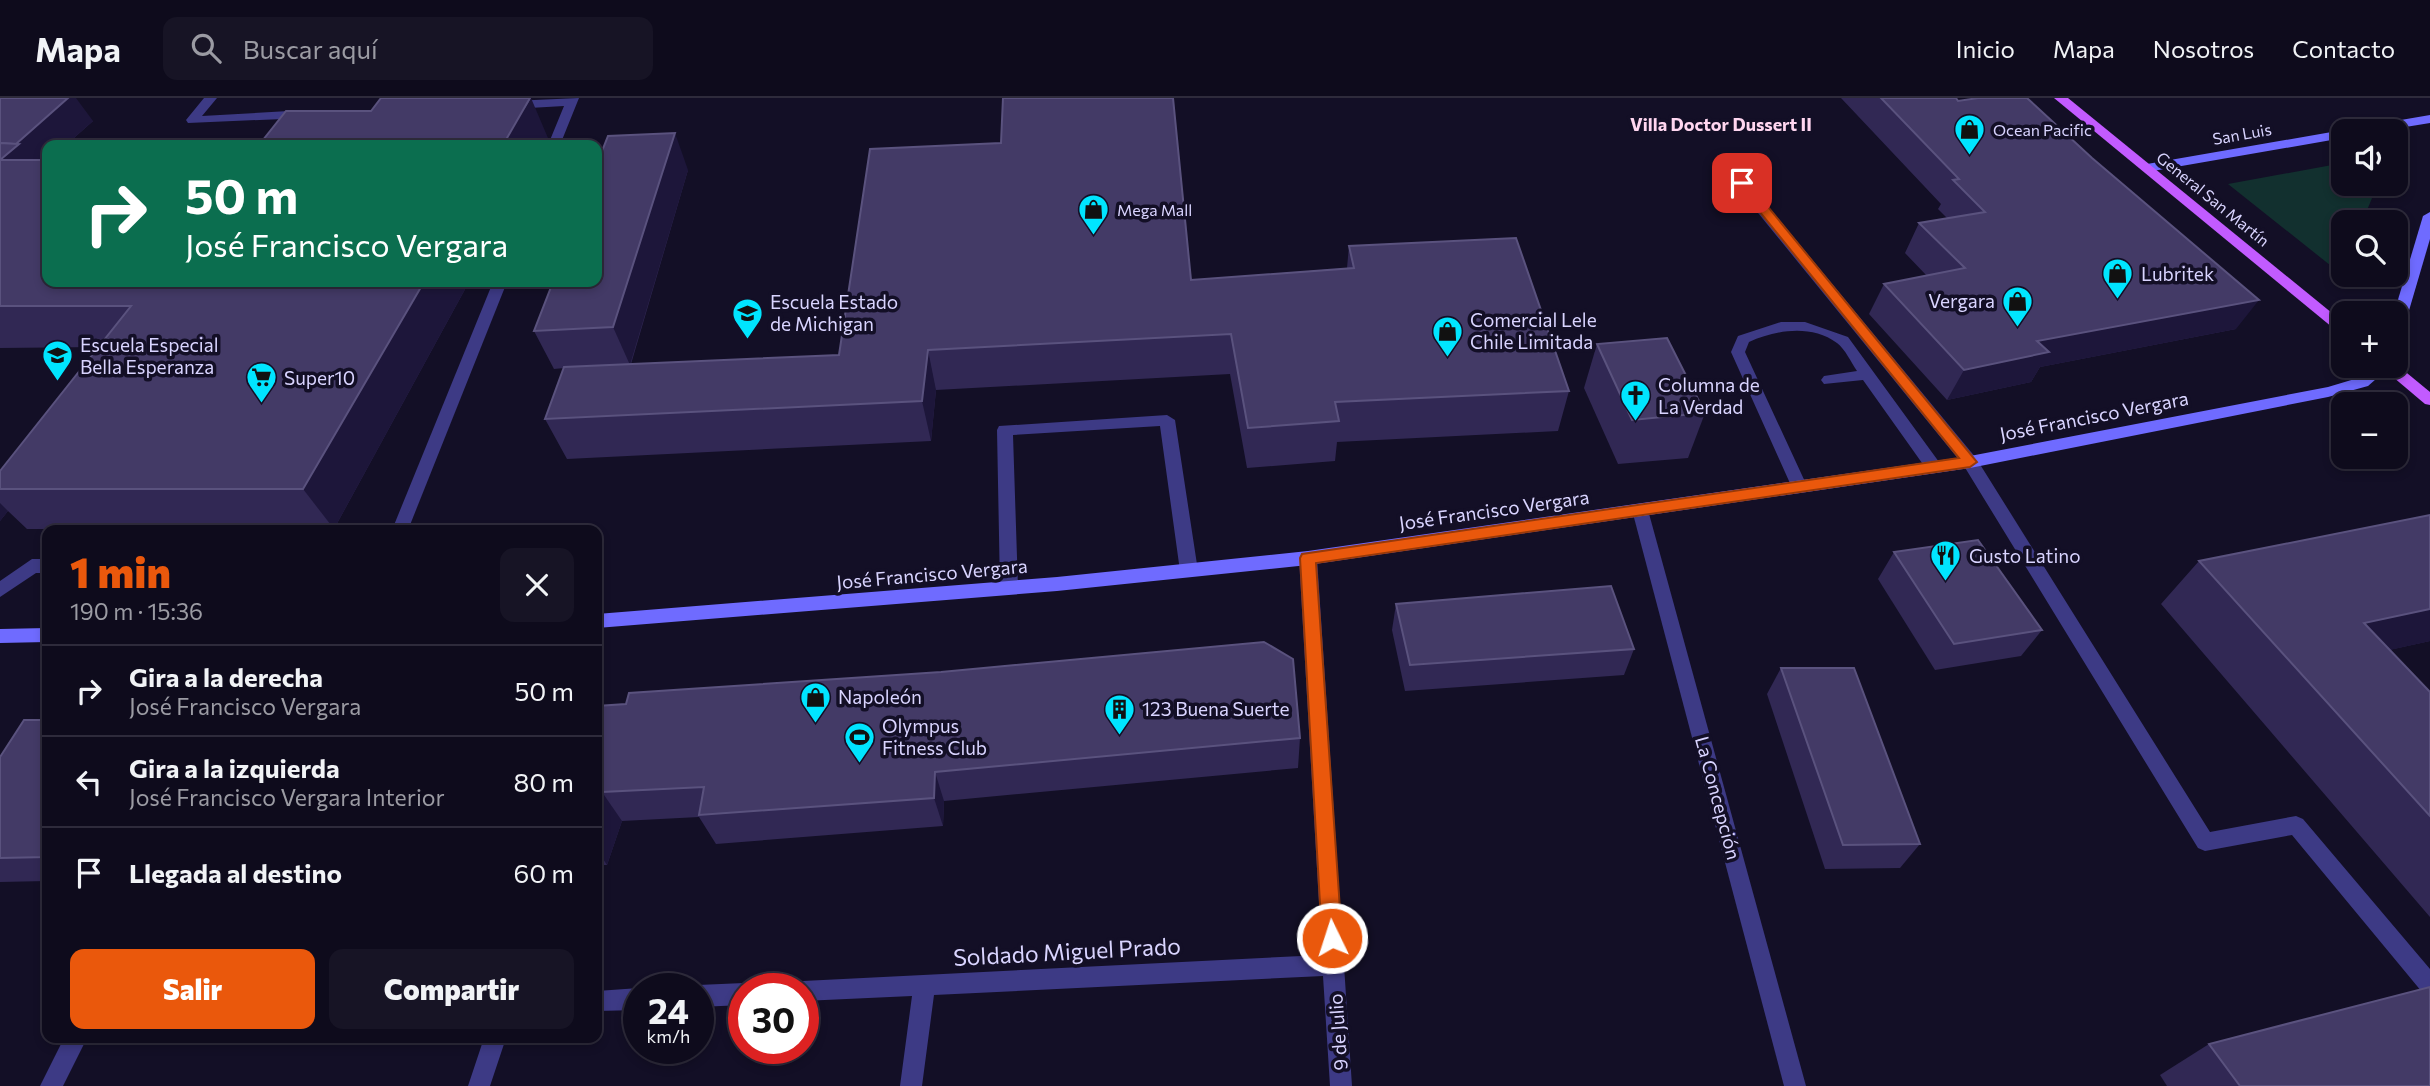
<!DOCTYPE html>
<html lang="es">
<meta charset="utf-8">
<style>
body{margin:0;font-family:Commissioner,sans-serif;background:#171425;color:#f1f3f6;height:100vh;display:flex;flex-direction:column;font-size:26px;white-space:nowrap}
*{box-sizing:border-box;margin:0}
p{font-size:23px;color:#9b9ba3}
.icon{flex:none;width:38px;height:38px;fill:none;stroke:currentColor;stroke-width:2;stroke-linecap:round;stroke-linejoin:round}
.map{position:relative;flex:1;overflow:hidden}
.panel{position:absolute;left:42px;top:427px;width:560px;height:518px;display:flex;flex-direction:column;background:#0e0b1c;border-radius:14px;box-shadow:0 4px 10px #0003,0 0 0 2px #2e2b3b}
.panel>*{flex:none}
.guide{position:absolute;left:42px;top:42px;width:560px;height:147px;border-radius:14px;box-shadow:0 4px 10px #0003,0 0 0 2px #2e2b3b;background:#0b6e4f;color:#fff;overflow:hidden}
.buttons{position:absolute;left:2331px;top:21px;display:grid;gap:14px}
.buttons a{display:grid;place-items:center;width:77px;height:77px;border-radius:14px;background:#0e0b1c;box-shadow:0 4px 10px #0003,0 0 0 2px #2e2b3b;font-size:35px}
.speed{position:absolute;left:623px;top:875px;display:flex;gap:14px;font-size:35px;font-weight:700;text-align:center}
.speed>*{display:grid;place-content:center;width:91px;height:91px;border-radius:50%;background:#0e0b1c;box-shadow:0 4px 10px #0003,0 0 0 2px #2e2b3b;line-height:1}
.speed small{font-size:18px;font-weight:400}
.speed .limit{border:10px solid #d22;background:#fff;color:#111}
.pin{position:absolute;display:grid;place-items:center;width:60px;height:60px;color:#fff;margin:-30px;border-radius:14px;box-shadow:0 4px 10px #0006}
.me{position:absolute;width:77px;margin:-38px;rotate:356deg;stroke-linejoin:round;filter:drop-shadow(0 0 5px #0008)}
.turn{display:flex;align-items:center;gap:24px;height:147px;padding:0 28px;font-size:32px}
.turn .icon{width:91px;height:91px;stroke-width:2.5}
.turn b{display:block;font-size:49px;line-height:60px}
.round{display:grid;place-items:center;flex:none;width:74px;height:74px;border-radius:14px;background:#171425}
.headline{display:flex;align-items:center;justify-content:space-between;height:119px;padding:0 28px}
h1{font-size:42px;font-weight:800;line-height:52px;color:#ea580c}
.button{display:flex;gap:14px;margin-top:auto;padding:14px 28px}
.button a{flex:1;height:80px;border-radius:14px;background:#ea580c;color:#fff;font-size:28px;font-weight:800;line-height:80px;text-align:center}
.button a+a{background:#171425;color:#f1f3f6}
ul{padding:0;list-style:none}
li{display:flex;align-items:center;gap:21px;height:91px;padding:0 28px;border-top:2px solid #2e2b3b}
li div{flex:1}
li b{display:block;font-size:26px}
li em{font-style:normal}
header{display:flex;align-items:center;gap:42px;box-sizing:border-box;height:98px;padding:0 35px;background:#0e0b1c;border-bottom:2px solid #2e2b3b}
header strong{font-size:33px}
nav{display:flex;gap:38px;margin-inline-start:auto;font-size:24px}
.search{width:490px;height:63px;background:#171425;display:flex;align-items:center;gap:18px;box-sizing:border-box;padding:0 24px;border-radius:14px;color:#9b9ba3;font-size:26px}
.map>svg:first-child{display:block}
.green{fill:#12302f}
.lines{fill:none;stroke-linecap:round;stroke-linejoin:round}
.lane{fill:#3d3a85;fill-rule:evenodd}
.street{fill:#3d3a85;fill-rule:evenodd}
.secondary{fill:#6f6bff;fill-rule:evenodd}
.primary{fill:#c25bff;fill-rule:evenodd}
.wall{fill:#312854}
.shaded-wall{fill:#1d163a}
.building{fill:#433a66;stroke:#5a527e;stroke-width:2}
.route{fill:#ea580c;stroke:#983908;stroke-width:2}
.labels{text-anchor:middle;stroke-width:7;stroke-linejoin:round;paint-order:stroke}
.far-poi-label{font-size:16px;fill:#d9d4ff;stroke:#130f26;text-anchor:start}
.far-street-label{font-size:16px;fill:#d9d4ff;stroke:#130f26}
.far-neighbourhood-label{font-size:18px;font-weight:bold;fill:#ffd6f0;stroke:#130f26}
.poi-label{font-size:19px;fill:#d9d4ff;stroke:#130f26;text-anchor:start}
.street-label{font-size:19px;fill:#d9d4ff;stroke:#130f26}
.near-street-label{font-size:23px;fill:#d9d4ff;stroke:#130f26}
</style>
<header>
<strong>Mapa</strong>
<div class="search"><svg class="icon" aria-label="search" viewBox="0 0 24 24"><circle cx="10" cy="10" r="6"/><path d="M15 15l6 6"/></svg>Buscar aquí</div>
<nav><a>Inicio</a><a>Mapa</a><a>Nosotros</a><a>Contacto</a></nav>
</header>
<div class="map">
<svg width="2430" height="988" viewBox="0 0 2430 988">
<rect width="100%" height="100%" fill="#130f26"/>
<!-- green -->
<polygon class="green" points="2343,65 2343,86 2378,86 2362,124 2343,124 2343,166 2340,175 2228,86"/>
<g class="lines">
<!-- lane -->
<g class="lane">
<polygon points="204,0 217,0 202,18 306,12 312,16 306,20 188,25 186,22"/>
<polygon points="579,0 560,47 548,47 564,8 512,11 506,7 512,3"/>
<polygon points="493,184 507,184 408,432 392,432"/>
<path d="M1781,224H1805L1848,239L1939,364L1941,368L1939,372H1927L1863,282L1824,286L1821,282L1824,278L1857,273C1851,264 1845,251 1837,245C1811,226 1776,232 1749,244L1745,254L1807,388L1799,394L1793,392L1731,254L1738,238Z"/>
<polygon points="1167,317 1175,322 1198,473 1195,478 1183,478 1180,473 1160,328 1013,337 1018,490 1015,495 1003,495 1000,490 997,332 999,328"/>
<polygon points="1970,358 1976,360 2210,734 2296,718 2303,721 2430,871 2430,897 2422,894 2292,737 2205,753 2198,750 1964,368 1962,364 1964,360"/>
<polygon points="32,461 47,461 47,475 36,475 0,499 0,483"/>
</g>
<!-- street -->
<g class="street">
<polygon points="1724,60 1729,61 1976,360 1978,364 1976,368 1964,368 1719,67 1719,61"/>
<polygon points="1640,406 1648,412 1806,988 1784,988 1632,412"/>
<polygon points="1308,453 1314,455 1317,460 1352,988 1330,988 1323,878 934,897 922,988 900,988 912,898 803,903 803,891 793,891 795,886 803,883 1322,857 1299,460 1302,455"/>
<polygon points="744,885 753,891 744,891 744,907 698,909 698,891 690,891 698,887"/>
<polygon points="639,890 639,912 597,913 597,893"/>
<polygon points="64,940 87,940 63,988 40,988"/>
<polygon points="484,940 506,940 490,988 468,988"/>
</g>
<!-- secondary -->
<g class="secondary">
<polygon points="2430,17 2430,25 2381,33 2354,33 2360,29"/>
<polygon points="2343,32 2347,33 2343,33 2343,40 2147,74 2141,70 2147,66"/>
<polygon points="2430,114 2430,141 2403,233 2396,238 2394,215 2423,118"/>
<polygon points="2373,268 2391,268 2368,288 2328,299 1970,370 1308,467 1057,493 597,530 597,516 1057,479 1308,453 1970,358 2328,289 2358,280"/>
<polygon points="47,530 47,544 0,545 0,531"/>
</g>
<!-- primary -->
<g class="primary">
<polygon points="2054,0 2068,0 2343,224 2343,236 2338,234"/>
<polygon points="2396,266 2430,294 2430,307 2425,306 2380,268"/>
</g>
</g>
<!-- wall -->
<g class="wall">
<polygon points="0,0 93,23 66,47 47,47 47,184 469,184 334,431 27,431 8,413 0,423 0,373 99,249 0,250"/>
<polygon points="1841,0 1956,0 2236,231 2040,269 2031,284 1947,302 1869,216 1884,186 1927,178 1905,155 1919,125 1947,120 1938,111 1941,106"/>
<polygon points="688,72 631,266 839,257 1191,182 1347,170 1349,148 1569,293 1558,333 1337,344 1335,363 1247,370 1230,276 936,292 931,343 567,361 545,321 564,270 554,271 534,233"/>
<polygon points="1597,246 1705,315 1688,360 1618,366 1584,290"/>
<polygon points="2430,417 2430,543 2389,552 2430,594 2430,819 2161,506 2199,463"/>
<polygon points="1894,454 2042,532 2021,558 1935,572 1878,481"/>
<polygon points="1396,506 1634,551 1624,577 1405,593 1392,532"/>
<polygon points="1781,570 1920,746 1900,770 1825,771 1767,596"/>
<polygon points="597,608 1300,640 1298,670 944,703 943,728 716,746 699,719 622,723 607,767 597,767"/>
<polygon points="47,622 47,783 0,784 0,659"/>
<polygon points="2209,946 2430,988 2167,988 2160,977"/>
</g>
<!-- shaded-wall -->
<g class="shaded-wall">
<polygon points="68,0 76,0 93,23 66,47 47,47 47,64 0,62 8,52"/>
<polygon points="531,0 548,40 544,47 503,47"/>
<polygon points="675,35 688,72 630,267 613,229"/>
<polygon points="424,184 469,184 334,431 303,391"/>
<polygon points="2259,202 2236,231 2040,269 2031,284 1947,302 1964,272 2037,243"/>
<polygon points="928,252 936,292 931,343 922,303"/>
<polygon points="0,405 8,413 0,423"/>
<polygon points="2430,511 2430,543 2318,568 2364,525"/>
<polygon points="935,674 944,703 943,728 934,700"/>
<polygon points="602,694 622,723 607,767 597,752 597,709"/>
</g>
<!-- building -->
<g class="building">
<polygon points="0,0 68,0 16,46 0,45"/>
<polygon points="381,0 530,0 503,47 259,47 286,13 371,13"/>
<polygon points="1003,0 1173,0 1191,182 1354,170 1349,148 1516,140 1569,293 1335,304 1339,323 1248,330 1231,236 928,252 922,303 545,321 564,269 839,257 870,51 1001,45"/>
<polygon points="1881,0 1956,0 1958,3 1978,0 2027,0 2092,60 2259,202 2037,243 2049,254 1964,272 1884,186 1965,170 1919,125 1985,114 1953,82 1959,81"/>
<polygon points="675,35 613,229 534,233 553,184 597,184 597,66 608,38"/>
<polygon points="0,45 19,46 0,62 47,62 47,184 424,184 303,391 0,391 0,373 131,208 0,208"/>
<polygon points="1667,240 1705,315 1632,322 1597,246"/>
<polygon points="2430,417 2430,511 2364,525 2430,594 2430,718 2199,463"/>
<polygon points="1978,442 2042,532 1954,546 1894,454"/>
<polygon points="1611,488 1634,551 1410,567 1396,506"/>
<polygon points="1264,544 1293,561 1300,640 935,674 934,700 699,717 704,689 602,694 597,709 597,608 626,606 629,595 941,574"/>
<polygon points="1781,570 1854,570 1920,746 1843,747"/>
<polygon points="24,622 47,622 47,759 0,760 0,659"/>
<polygon points="2430,889 2430,988 2240,988 2209,946"/>
</g>
<!-- route -->
<polygon class="route" points="1742,81 1746,82 1977,364 1970,369 1316,465 1342,840 1339,847 1332,849 1325,847 1322,840 1300,460 1302,456 1959,360 1738,87 1736,85"/>
<!-- icons -->
<defs>
<symbol id="shop-pin" viewBox="-11 -11 22 30"><path d="M0 17L-7.5 6A9.5 9.5 0 1 1 7.5 6Z" fill="#00e5ff" stroke="#130f26"/><path d="M-5-2.5h2.3a2.7 3.5 0 0 1 5.4 0H5L5.5 6h-11ZM-1.5-2.5h3a1.5 2.3 0 0 0-3 0Z" fill="#111"/></symbol>
<symbol id="school-pin" viewBox="-11 -11 22 30"><path d="M0 17L-7.5 6A9.5 9.5 0 1 1 7.5 6Z" fill="#00e5ff" stroke="#130f26"/><path d="M0-5L7-2L0 1L-7-2ZM-4 1L0 2.5L4 1V4Q0 6-4 4Z" fill="#111"/></symbol>
<symbol id="supermarket-pin" viewBox="-11 -11 22 30"><path d="M0 17L-7.5 6A9.5 9.5 0 1 1 7.5 6Z" fill="#00e5ff" stroke="#130f26"/><path d="M-6-5.5h2.5l.6 2H6L4.5 2H-2.5L-4.4-4H-6ZM-1.5 3.2a1.3 1.3 0 1 0 .1 0ZM3 3.2a1.3 1.3 0 1 0 .1 0Z" fill="#111"/></symbol>
<symbol id="church-pin" viewBox="-11 -11 22 30"><path d="M0 17L-7.5 6A9.5 9.5 0 1 1 7.5 6Z" fill="#00e5ff" stroke="#130f26"/><path d="M-1.2-6h2.4v3.5h3.3v2.4h-3.3V6h-2.4V-.1h-3.3v-2.4h3.3Z" fill="#111"/></symbol>
<symbol id="restaurant-pin" viewBox="-11 -11 22 30"><path d="M0 17L-7.5 6A9.5 9.5 0 1 1 7.5 6Z" fill="#00e5ff" stroke="#130f26"/><path d="M-5-6h1v4h1v-4h1v4h1v-4h1v5L-1.5 .5V6h-2V.5L-5-1ZM5-6V6H3V1.5H1.5Q1.5-4 5-6Z" fill="#111"/></symbol>
<symbol id="building-pin" viewBox="-11 -11 22 30"><path d="M0 17L-7.5 6A9.5 9.5 0 1 1 7.5 6Z" fill="#00e5ff" stroke="#130f26"/><path d="M-4-6H4V6H1V3H-1V6H-4ZM-2.5-4.3h1.7v1.8h-1.7ZM.8-4.3h1.7v1.8H.8ZM-2.5-1h1.7V.8h-1.7ZM.8-1h1.7V.8H.8Z" fill="#111"/></symbol>
<symbol id="stadium-pin" viewBox="-11 -11 22 30"><path d="M0 17L-7.5 6A9.5 9.5 0 1 1 7.5 6Z" fill="#00e5ff" stroke="#130f26"/><path d="M0-5a6.5 5 0 1 0 0 10a6.5 5 0 1 0 0-10ZM-3.5-1.8h7v3.6h-7Z" fill="#111"/></symbol>
</defs>
<g fill-rule="evenodd">
<use href="#shop-pin" x="1952" y="14" width="35" height="47"/>
<use href="#shop-pin" x="1076" y="94" width="35" height="47"/>
<use href="#shop-pin" x="2100" y="158" width="35" height="47"/>
<use href="#shop-pin" x="2000" y="186" width="35" height="47"/>
<use href="#school-pin" x="730" y="198" width="35" height="47"/>
<use href="#shop-pin" x="1430" y="216" width="35" height="47"/>
<use href="#school-pin" x="40" y="240" width="35" height="47"/>
<use href="#supermarket-pin" x="244" y="262" width="35" height="47"/>
<use href="#church-pin" x="1618" y="280" width="35" height="47"/>
<use href="#restaurant-pin" x="1928" y="440" width="35" height="47"/>
<use href="#shop-pin" x="798" y="582" width="35" height="47"/>
<use href="#building-pin" x="1102" y="594" width="35" height="47"/>
<use href="#stadium-pin" x="842" y="622" width="35" height="47"/>
</g>
<g class="labels">
<!-- far-poi labels -->
<g class="far-poi-label">
<text x="1993" y="38">Ocean Pacific</text>
<text x="1117" y="118">Mega Mall</text>
</g>
<!-- far-street labels -->
<g class="far-street-label">
<text transform="translate(2242 36) rotate(-10)" y="6">San Luis</text>
<text transform="translate(2213 101) rotate(39)" y="6">General San Martín</text>
</g>
<!-- far-neighbourhood labels -->
<g class="far-neighbourhood-label">
<text x="1721" y="33">Villa Doctor Dussert II</text>
</g>
<!-- poi labels -->
<g class="poi-label">
<text x="2141" y="183">Lubritek</text>
<text x="1995" y="210" text-anchor="end">Vergara</text>
<text x="770" y="211">Escuela Estado<tspan x="770" dy="22">de Michigan</tspan></text>
<text x="1470" y="229">Comercial Lele<tspan x="1470" dy="22">Chile Limitada</tspan></text>
<text x="80" y="254">Escuela Especial<tspan x="80" dy="22">Bella Esperanza</tspan></text>
<text x="284" y="287">Super10</text>
<text x="1658" y="294">Columna de<tspan x="1658" dy="22">La Verdad</tspan></text>
<text x="1969" y="465">Gusto Latino</text>
<text x="838" y="606">Napoleón</text>
<text x="1142" y="618">123 Buena Suerte</text>
<text x="882" y="635">Olympus<tspan x="882" dy="22">Fitness Club</tspan></text>
</g>
<!-- street labels -->
<g class="street-label">
<text transform="translate(2094 318) rotate(-11)" y="7">José Francisco Vergara</text>
<text transform="translate(1494 412) rotate(-8)" y="7">José Francisco Vergara</text>
<text transform="translate(932 476) rotate(-5)" y="7">José Francisco Vergara</text>
<text transform="translate(1718 700) rotate(75)" y="7">La Concepción</text>
<text transform="translate(1338 934) rotate(-94)" y="7">9 de Julio</text>
</g>
<!-- near-street labels -->
<g class="near-street-label">
<text transform="translate(1067 854) rotate(-3)" y="8">Soldado Miguel Prado</text>
</g>
</g>
</svg>
<div class="buttons">
<a><svg class="icon" aria-label="sound" viewBox="0 0 24 24"><path d="M4 9h4l5-4v14l-5-4H4zM17 9q2 3 0 6"/></svg></a>
<a><svg class="icon" aria-label="search" viewBox="0 0 24 24"><circle cx="10" cy="10" r="6"/><path d="M15 15l6 6"/></svg></a>
<a>+</a>
<a>−</a>
</div>
<div class="speed"><div>24<small>km/h</small></div><div class="limit">30</div></div>
<div class="pin" style="left:1742px;top:85px;background:#d93025"><svg class="icon" aria-label="arrive" viewBox="0 0 24 24"><path d="M6 21V4h12l-3 4 3 4H6"/></svg></div>
<svg class="me" style="left:1332px;top:840px" viewBox="-20 -20 40 40"><circle r="17" fill="#ea580c" stroke="#fff" stroke-width="3"/><path d="M0-11L8 9 0 5-8 9z" fill="#fff"/></svg>
<div class="guide">
<div class="turn"><svg class="icon" aria-label="right" viewBox="0 0 24 24"><path d="M7 20v-9h11M14 6l5 5-5 5"/></svg><div><b>50 m</b>José Francisco Vergara</div></div>
</div>
<section class="panel">
<div class="headline"><div><h1>1 min</h1><p>190 m · 15:36</p></div><a class="round"><svg class="icon" aria-label="close" viewBox="0 0 24 24"><path d="M6 6l12 12M18 6L6 18"/></svg></a></div>
<ul>
<li><svg class="icon" aria-label="right" viewBox="0 0 24 24"><path d="M7 20v-9h11M14 6l5 5-5 5"/></svg><div><b>Gira a la derecha</b><p>José Francisco Vergara</p></div><em>50 m</em></li>
<li><svg class="icon" aria-label="left" viewBox="0 0 24 24"><path d="M17 20v-9H6M10 6l-5 5 5 5"/></svg><div><b>Gira a la izquierda</b><p>José Francisco Vergara Interior</p></div><em>80 m</em></li>
<li><svg class="icon" aria-label="arrive" viewBox="0 0 24 24"><path d="M6 21V4h12l-3 4 3 4H6"/></svg><div><b>Llegada al destino</b></div><em>60 m</em></li>
</ul>
<div class="button"><a>Salir</a><a>Compartir</a></div>
</section>
</div>
